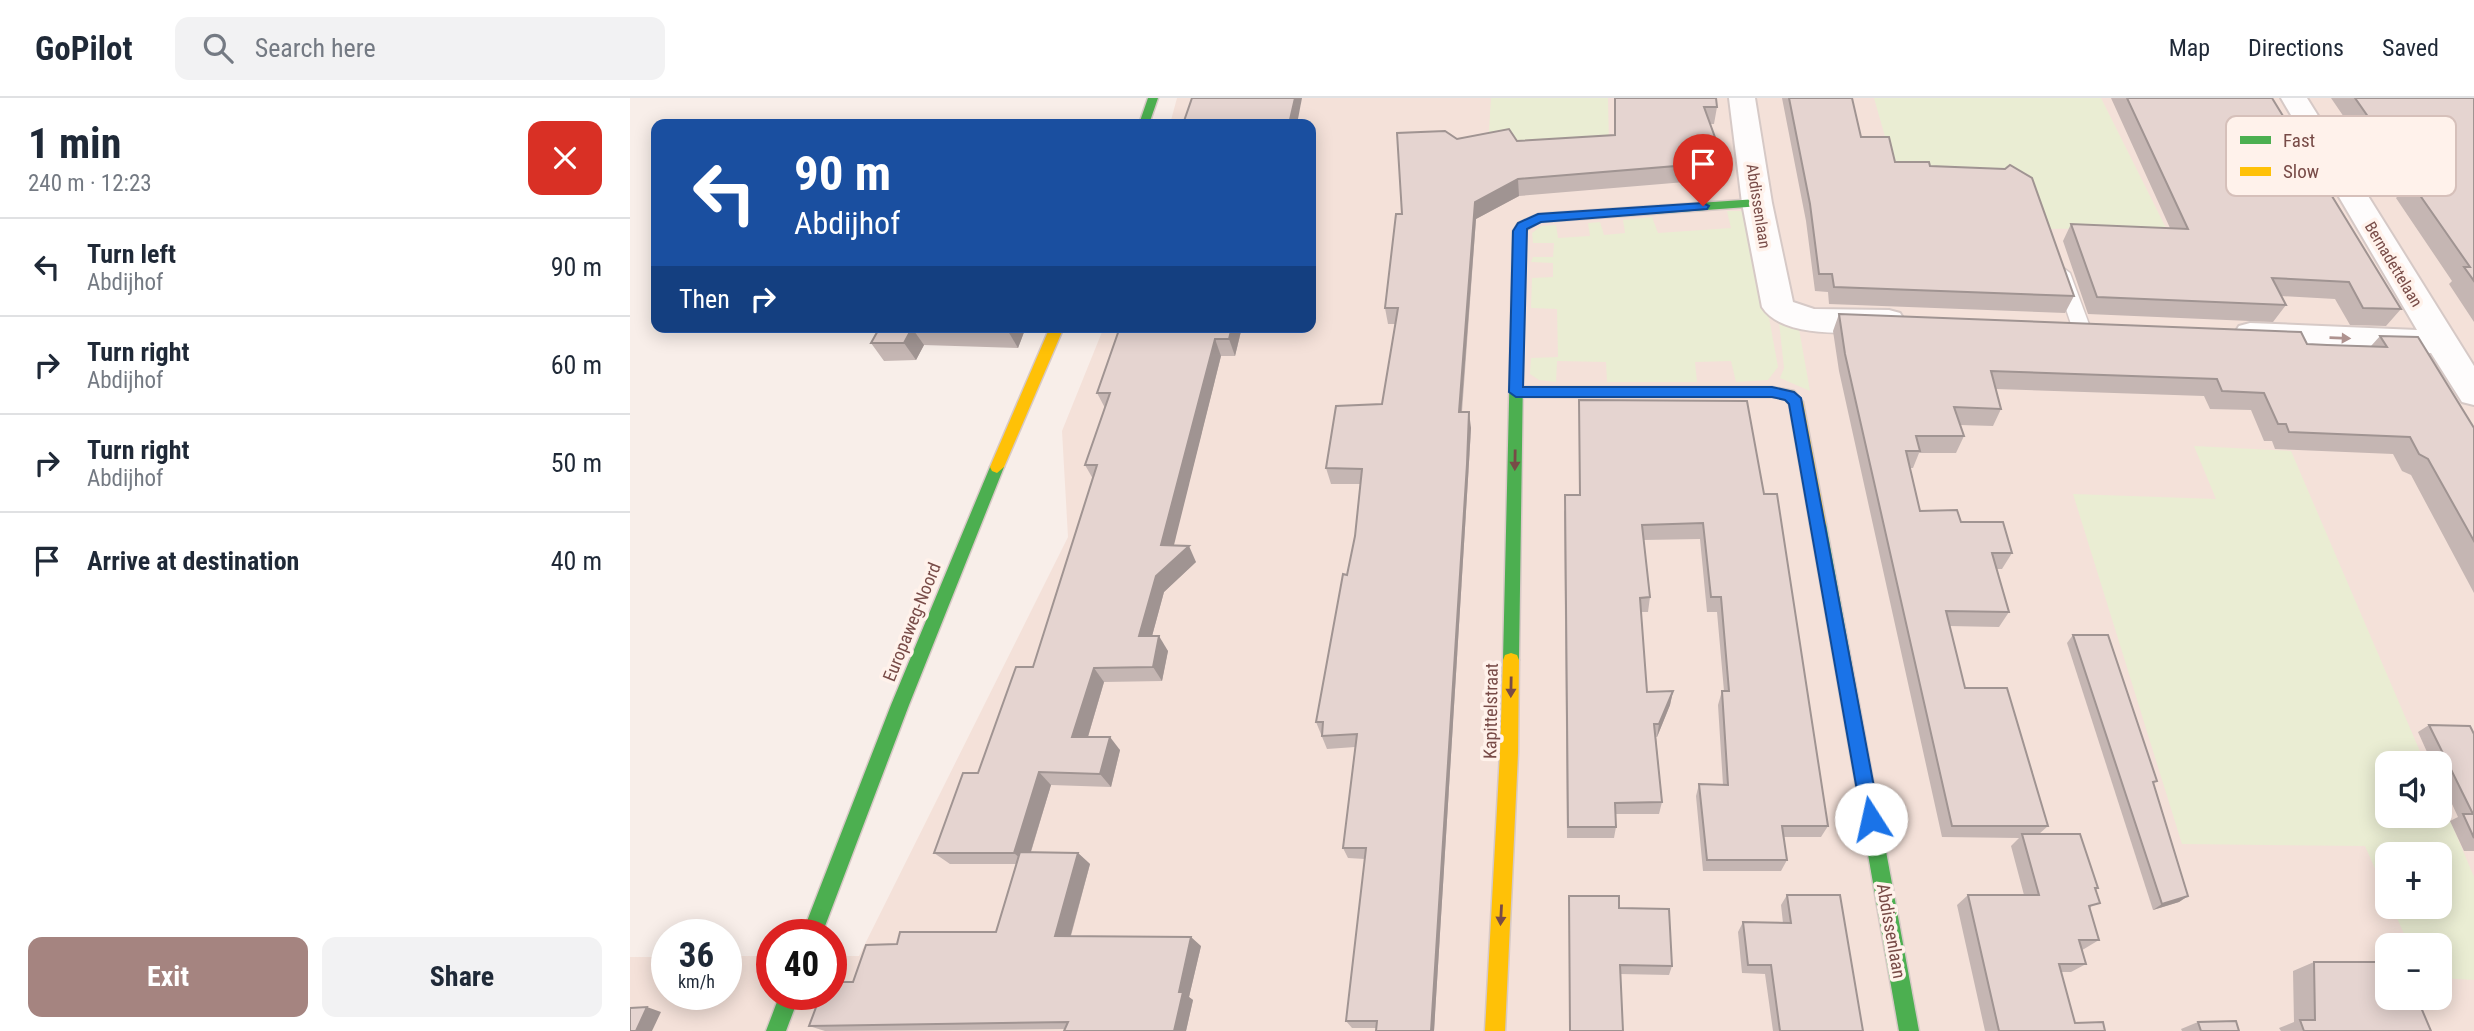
<!DOCTYPE html>
<meta charset="utf-8">
<style>
body{margin:0;font-family:"Roboto Condensed",sans-serif;background:#f2f2f3;color:#1f2937;height:100vh;display:flex;flex-direction:column;font-size:26px;white-space:nowrap}
*{box-sizing:border-box;margin:0}
p{font-size:23px;color:#747a83}
.icon{flex:none;width:38px;height:38px;fill:none;stroke:currentColor;stroke-width:2;stroke-linecap:round;stroke-linejoin:round}
.map{position:relative;flex:1;overflow:hidden}
.details{display:flex;flex-direction:column;background:#fff;width:630px}
.details>*{flex:none}
.top-card{position:absolute;left:21px;top:21px;width:665px;height:214px;border-radius:14px;box-shadow:0 4px 18px #0003;background:#1a4fa0;color:#fff;overflow:hidden}
.tools{position:absolute;left:1745px;top:653px;display:grid;gap:14px}
.tools a{display:grid;place-items:center;width:77px;height:77px;border-radius:14px;background:#fff;box-shadow:0 4px 18px #0003;font-size:35px}
.speed{position:absolute;left:21px;top:821px;display:flex;gap:14px;font-size:35px;font-weight:700;text-align:center}
.speed>*{display:grid;place-content:center;width:91px;height:91px;border-radius:50%;background:#fff;box-shadow:0 4px 18px #0003;line-height:1}
.speed small{font-size:18px;font-weight:400}
.speed .limit{border:10px solid #d22;background:#fff;color:#111}
.pin{position:absolute;display:grid;place-items:center;width:60px;height:60px;color:#fff;margin:-72px -30px;border-radius:50% 50% 50% 0;rotate:-45deg;box-shadow:0 0 7px #0007}
.pin .icon{rotate:45deg}
.me{position:absolute;width:77px;margin:-38px;rotate:350deg;stroke-linejoin:round;filter:drop-shadow(0 0 5px #0008)}
.turn{display:flex;align-items:center;gap:24px;height:147px;padding:0 28px;font-size:32px}
.turn .icon{width:91px;height:91px;stroke-width:2.5}
.turn b{display:block;font-size:49px;line-height:60px}
.then{display:flex;align-items:center;height:66px;padding:0 28px;background:#0003;gap:14px;font-size:26px}
.round{display:grid;place-items:center;flex:none;width:74px;height:74px;border-radius:14px;background:#f2f2f3}
.headline{display:flex;align-items:center;justify-content:space-between;height:119px;padding:0 28px}
h1{font-size:42px;font-weight:700;line-height:52px}
.action{display:flex;gap:14px;margin-top:auto;padding:14px 28px}
.action a{flex:1;height:80px;border-radius:14px;background:#a58480;color:#fff;font-size:28px;font-weight:700;line-height:80px;text-align:center}
.action a+a{background:#f2f2f3;color:#1f2937}
ul{padding:0;list-style:none}
li{display:flex;align-items:center;gap:21px;height:98px;padding:0 28px;border-top:2px solid #e0e1e3}
li div{flex:1}
li b{display:block;font-size:26px}
li em{font-style:normal}
header{display:flex;align-items:center;gap:42px;box-sizing:border-box;height:98px;padding:0 35px;background:#fff;border-bottom:2px solid #e0e1e3}
header strong{font-size:33px}
nav{display:flex;gap:38px;margin-inline-start:auto;font-size:24px}
.search{width:490px;height:63px;background:#f2f2f3;display:flex;align-items:center;gap:18px;box-sizing:border-box;padding:0 24px;border-radius:14px;color:#747a83;font-size:26px}
main{display:flex;flex:1;min-height:0}
.map>svg:first-child{display:block}
.residential{fill:#f4e1d9;fill-rule:evenodd}
.green{fill:#eaedd3}
.lines{fill:none;stroke-linecap:round;stroke-linejoin:round}
.lane-casing{stroke:#d6c9c6;stroke-width:3}
.street-casing{stroke:#d6c9c6;stroke-width:4}
.fast-casing{stroke:#d7c9c6;stroke-width:3}
.slow-casing{stroke:#d7c9c6;stroke-width:3}
.lane{fill:#fefcfc;fill-rule:evenodd}
.street{fill:#fefcfc;fill-rule:evenodd}
.fast{fill:#4caf50;fill-rule:evenodd}
.slow{fill:#ffc107;fill-rule:evenodd}
.wall{fill:#c5b6b3}
.shaded-wall{fill:#a09492}
.building{fill:#e5d4d0;stroke:#a09492;stroke-width:2}
.oneway{fill:#ae928f}
.oneway2{fill:#784b47}
.route{fill:#1a73e8;stroke:#114b97;stroke-width:2}
.labels{text-anchor:middle;stroke-width:7;stroke-linejoin:round;paint-order:stroke}
.far-street-label{font-size:16px;fill:#784b47;stroke:#fff2eb}
.street-label{font-size:18px;fill:#784b47;stroke:#fff2eb}
.key{fill:#fff2eb;stroke:#d6c0ba;stroke-width:2}
.key-label{font-size:19px;fill:#784b47}
</style>
<header>
<strong>GoPilot</strong>
<div class="search"><svg class="icon" aria-label="search" viewBox="0 0 24 24"><circle cx="10" cy="10" r="6"/><path d="M15 15l6 6"/></svg>Search here</div>
<nav><a>Map</a><a>Directions</a><a>Saved</a></nav>
</header>
<main>
<section class="details">
<div class="headline"><div><h1>1 min</h1><p>240 m · 12:23</p></div><a class="round" style="background:#d93025;color:#fff"><svg class="icon" aria-label="close" viewBox="0 0 24 24"><path d="M6 6l12 12M18 6L6 18"/></svg></a></div>
<ul>
<li><svg class="icon" aria-label="left" viewBox="0 0 24 24"><path d="M17 20v-9H6M10 6l-5 5 5 5"/></svg><div><b>Turn left</b><p>Abdijhof</p></div><em>90 m</em></li>
<li><svg class="icon" aria-label="right" viewBox="0 0 24 24"><path d="M7 20v-9h11M14 6l5 5-5 5"/></svg><div><b>Turn right</b><p>Abdijhof</p></div><em>60 m</em></li>
<li><svg class="icon" aria-label="right" viewBox="0 0 24 24"><path d="M7 20v-9h11M14 6l5 5-5 5"/></svg><div><b>Turn right</b><p>Abdijhof</p></div><em>50 m</em></li>
<li><svg class="icon" aria-label="arrive" viewBox="0 0 24 24"><path d="M6 21V4h12l-3 4 3 4H6"/></svg><div><b>Arrive at destination</b></div><em>40 m</em></li>
</ul>
<div class="action"><a>Exit</a><a>Share</a></div>
</section>
<div class="map">
<svg width="1844" height="933" viewBox="0 0 1844 933">
<rect width="100%" height="100%" fill="#f8eee9"/>
<!-- residential -->
<path class="residential" d="M547,0H1844V933H0V859H37V896H96V858H142V896H201V858H229L438,439L432,333L474,229H681V26H540ZM1757,665H1810V718H1757ZM1757,756H1810V808H1757ZM1757,847H1810V900H1757Z"/>
<!-- green -->
<g class="green">
<polygon points="861,0 978,0 979,47 858,49"/>
<polygon points="1244,0 1471,0 1536,130 1404,131 1277,116"/>
<polygon points="1097,113 1111,113 1121,121 1148,269 1138,282 1106,284 1101,263 1065,264 1067,284 977,284 976,264 927,263 926,284 909,282 900,276 901,260 928,259 927,211 901,210 902,180 923,179 923,165 901,164 903,159 923,159 924,145 903,145 902,135 911,128 926,127 928,140 960,138 958,125 970,124 974,137 995,135 993,122 1022,119 1028,135 1101,130"/>
<polygon points="1149,224 1169,231 1180,293 1150,280 1154,270"/>
<polygon points="1564,348 1661,353 1795,665 1757,665 1757,718 1810,718 1810,698 1844,779 1844,882 1810,880 1810,847 1779,847 1762,809 1810,808 1810,756 1757,756 1757,798 1735,748 1552,746 1443,396 1586,401"/>
</g>
<g class="lines">
<defs>
<polygon id="lane" points="1432,169 1440,175 1460,229 1457,233 1445,233 1442,229 1424,175"/>
<g id="street">
<path d="M1099,0H1125L1142,105L1163,204L1184,211L1259,212L1270,215L1275,223L1270,231L1259,234C1225,234 1153,242 1132,209L1112,105Z"/>
<polygon points="1651,0 1677,0 1844,268 1844,307 1832,304 1801,255 1620,247 1609,244 1604,236 1609,228 1620,225 1787,232"/>
</g>
<g id="fast">
<polygon points="518,0 528,0 519,26 509,26"/>
<polygon points="1127,101 1131,102 1131,108 910,124 895,133 889,562 887,567 881,569 875,567 873,562 883,133 888,125 908,116"/>
<polygon points="367,363 374,369 279,607 192,836 172,836 261,607 360,369"/>
<polygon points="1188,420 1193,422 1196,426 1289,933 1269,933 1180,426 1183,422"/>
<polygon points="150,896 170,896 156,933 136,933"/>
</g>
<g id="slow">
<polygon points="420,229 434,229 374,369 367,375 362,373 360,369"/>
<polygon points="886,289 1142,289 1164,293 1173,304 1196,426 1193,430 1183,430 1180,426 1159,306 1155,301 1142,299 886,299 879,294"/>
<polygon points="881,555 887,557 889,562 888,655 875,933 855,933 870,655 873,562 875,557"/>
</g>
</defs>
<!-- lane casing -->
<use href="#lane" class="lane-casing"/>
<!-- street casing -->
<use href="#street" class="street-casing"/>
<!-- fast casing -->
<use href="#fast" class="fast-casing"/>
<!-- slow casing -->
<use href="#slow" class="slow-casing"/>
<!-- lane -->
<use href="#lane" class="lane"/>
<!-- street -->
<use href="#street" class="street"/>
<!-- fast -->
<use href="#fast" class="fast"/>
<!-- slow -->
<use href="#slow" class="slow"/>
</g>
<!-- wall -->
<g class="wall">
<polygon points="984,0 1086,0 1087,9 1084,26 1080,26 1094,64 1091,81 889,98 846,121 832,314 841,330 838,381 804,933 746,933 747,930 722,930 716,923 735,761 718,760 713,750 725,649 697,651 686,624 725,438 730,386 701,386 696,370 752,306 765,226 758,226 755,210 772,116 827,41 887,43 984,37"/>
<polygon points="1152,0 1222,0 1231,39 1265,64 1300,68 1444,198 1435,215 1199,206 1198,194 1185,193 1176,123"/>
<polygon points="1481,0 1642,0 1771,211 1756,228 1720,227 1705,201 1651,198 1656,207 1643,224 1458,216 1433,143 1441,126 1540,130"/>
<polygon points="1701,0 1844,0 1844,224 1819,186 1822,183 1766,100 1768,98"/>
<polygon points="1209,216 1677,246 1741,248 1750,238 1844,330 1844,495 1781,377 1772,373 1763,356 1645,351 1642,343 1634,343 1621,312 1580,311 1574,298 1366,291 1371,311 1363,328 1330,327 1334,338 1326,355 1289,355 1283,370 1280,370 1290,413 1331,424 1382,455 1372,471 1367,471 1379,514 1369,529 1319,528 1335,590 1418,728 1409,736 1468,790 1466,792 1460,812 1469,842 1454,851 1452,852 1456,866 1441,874 1431,874 1445,925 1475,933 1355,933 1327,807 1338,797 1394,797 1381,748 1389,740 1312,739 1209,273 1203,233"/>
<polygon points="250,229 396,229 388,250 294,247 286,262 254,263 241,245"/>
<polygon points="490,229 612,229 605,258 591,258 543,448 566,464 534,494 522,538 538,553 532,583 474,584 458,639 490,652 481,689 421,687 401,754 448,755 460,766 441,838 571,848 559,899 563,902 556,933 434,933 435,931 195,933 179,928 223,884 267,846 366,834 386,766 320,766 304,755 348,675 403,569 463,381 455,367 475,310 467,295"/>
<polygon points="949,302 1134,396 1198,728 1191,739 1154,739 1157,762 1151,773 1073,773 1066,698 1069,686 1093,687 1088,607 1092,593 1094,593 1087,514 1077,514 1070,441 1013,442 1020,499 1018,514 1011,514 1017,594 1043,593 1040,607 1027,639 1026,639 1032,704 1029,716 986,716 986,729 984,740 937,740 934,413 950,397"/>
<polygon points="1443,537 1523,686 1558,798 1549,804 1523,812 1437,545"/>
<polygon points="1799,627 1844,636 1844,753 1834,753 1820,723 1828,719 1810,680 1810,665 1802,665 1788,634"/>
<polygon points="1157,797 1233,933 1143,933 1135,876 1112,875 1108,834 1113,824 1153,825 1151,807"/>
<polygon points="939,808 989,810 1042,868 1039,877 990,876 993,933 939,933"/>
<polygon points="1684,864 1801,933 1651,933 1649,930 1664,924 1663,873"/>
<polygon points="1568,924 1609,933 1552,933 1551,931"/>
</g>
<!-- shaded-wall -->
<g class="shaded-wall">
<polygon points="665,0 672,0 667,26 659,26"/>
<polygon points="888,81 889,98 846,121 830,330 829,314 845,104"/>
<polygon points="379,229 396,229 388,250 378,233"/>
<polygon points="602,229 612,229 605,258 599,241"/>
<polygon points="282,230 294,247 286,262 274,245"/>
<polygon points="585,241 591,258 540,463 531,447"/>
<polygon points="839,314 841,330 838,381 804,933 801,933"/>
<polygon points="559,448 566,464 534,494 518,553 509,538 526,478"/>
<polygon points="529,538 538,553 532,583 523,569"/>
<polygon points="464,570 474,584 454,652 442,639"/>
<polygon points="1043,593 1040,607 1027,639 1029,626"/>
<polygon points="480,639 490,652 481,689 470,676"/>
<polygon points="409,674 421,687 397,766 384,755"/>
<polygon points="448,755 460,766 438,847 425,838"/>
<polygon points="1558,798 1549,804 1523,812 1532,806"/>
<polygon points="561,839 571,848 559,899 563,902 556,933 544,933 549,894"/>
<polygon points="17,909 31,914 22,933 6,933"/>
</g>
<!-- building -->
<g class="building">
<polygon points="562,0 665,0 659,26 553,26"/>
<polygon points="985,0 1086,0 1087,9 1074,9 1094,64 888,81 845,104 829,314 839,314 837,366 801,933 746,933 747,923 716,923 736,750 713,750 727,636 692,638 693,624 686,624 713,476 717,477 725,438 732,371 696,370 706,308 752,306 768,210 755,210 766,116 772,116 767,35 815,33 827,41 879,31 887,43 985,37"/>
<polygon points="1159,0 1222,0 1231,39 1259,39 1265,64 1299,64 1300,68 1375,71 1380,67 1402,80 1444,198 1204,189 1202,176 1189,176 1180,106"/>
<polygon points="1497,0 1642,0 1771,211 1733,210 1719,184 1642,180 1656,207 1467,199 1441,126 1558,131"/>
<polygon points="1725,0 1844,0 1844,183 1834,169 1840,169 1780,83 1783,83"/>
<polygon points="1209,216 1671,234 1677,246 1697,247 1757,249 1750,238 1788,239 1844,330 1844,443 1798,361 1789,356 1780,339 1659,334 1656,326 1648,326 1634,295 1592,293 1587,281 1361,273 1371,311 1324,309 1334,338 1286,338 1290,353 1276,353 1290,413 1327,412 1331,424 1373,424 1382,455 1362,455 1379,514 1316,513 1335,590 1377,590 1418,728 1322,728 1215,256"/>
<polygon points="250,229 379,229 378,233 282,230 274,245 241,245"/>
<polygon points="490,229 602,229 599,241 585,241 531,447 559,448 526,478 509,538 529,538 523,569 464,570 442,639 480,639 470,676 409,674 384,755 304,755 333,675 348,675 386,569 403,569 467,367 455,367 480,295 467,295"/>
<polygon points="949,302 1117,303 1134,396 1147,396 1198,728 1152,728 1157,762 1077,762 1069,686 1098,687 1092,593 1099,593 1091,499 1081,499 1073,425 1012,427 1020,499 1010,500 1017,594 1043,593 1029,626 1024,626 1032,704 985,705 986,729 938,729 935,397 950,397"/>
<polygon points="1443,537 1478,537 1527,683 1523,684 1558,798 1532,806"/>
<polygon points="1799,627 1840,628 1844,636 1844,740 1833,716 1843,716"/>
<polygon points="1392,736 1450,736 1468,790 1465,790 1470,805 1459,808 1469,842 1449,842 1456,866 1429,866 1445,925 1473,924 1475,933 1369,933 1338,797 1409,797"/>
<polygon points="390,754 448,755 425,838 561,839 549,894 553,894 544,933 434,933 438,924 179,928 191,896 201,896 201,884 223,884 236,847 267,846 270,834 366,834"/>
<polygon points="1157,797 1210,797 1233,933 1150,933 1141,867 1118,867 1113,824 1161,825"/>
<polygon points="939,798 989,798 989,810 1039,811 1042,868 990,867 993,933 940,933"/>
<polygon points="1684,864 1757,864 1757,900 1787,900 1801,933 1674,933 1670,922 1685,922"/>
<polygon points="17,909 6,933 0,933 0,910"/>
<polygon points="1606,923 1609,933 1571,933 1568,924"/>
</g>
<!-- one-way arrows -->
<defs><path id="oneway-solid" d="M-6-.8H1V-3.2L6.5 0L1 3.2V.8H-6Z" transform="scale(1.75)"/></defs>
<use class="oneway" href="#oneway-solid" transform="translate(1710 240) rotate(2)"/>
<g class="oneway2">
<use href="#oneway-solid" transform="translate(885 362) rotate(91)"/>
<use href="#oneway-solid" transform="translate(881 589) rotate(91)"/>
<use href="#oneway-solid" transform="translate(871 817) rotate(93)"/>
</g>
<!-- route -->
<polygon class="route" points="1073,105 1079,108 1077,111 911,124 897,131 893,289 1142,289 1164,294 1171,300 1250,721 1248,727 1241,730 1234,727 1232,721 1159,306 1155,302 1142,299 886,299 879,294 883,133 888,125 908,116"/>
<g class="labels">
<!-- far-street labels -->
<g class="far-street-label">
<text transform="translate(1129 108) rotate(81)" y="6">Abdissenlaan</text>
<text transform="translate(1764 166) rotate(59)" y="6">Bernadettelaan</text>
</g>
<!-- street labels -->
<g class="street-label">
<text transform="translate(282 524) rotate(-68)" y="6">Europaweg-Noord</text>
<text transform="translate(861 613) rotate(-89)" y="6">Kapittelstraat</text>
<text transform="translate(1261 833) rotate(80)" y="6">Abdissenlaan</text>
</g>
</g>
<!-- legend -->
<rect x="1596" y="18" width="230" height="80" rx="10" class="key"/>
<rect x="1610" y="38" width="31" height="8" fill="#4caf50"/>
<rect x="1610" y="69" width="31" height="9" fill="#ffc107"/>
<g class="key-label">
<text x="1653" y="49">Fast</text>
<text x="1653" y="80">Slow</text>
</g>
</svg>
<div class="tools">
<a><svg class="icon" aria-label="sound" viewBox="0 0 24 24"><path d="M4 9h4l5-4v14l-5-4H4zM17 9q2 3 0 6"/></svg></a>
<a>+</a>
<a>−</a>
</div>
<div class="speed"><div>36<small>km/h</small></div><div class="limit">40</div></div>
<div class="pin" style="left:1073px;top:108px;background:#d93025"><svg class="icon" aria-label="arrive" viewBox="0 0 24 24"><path d="M6 21V4h12l-3 4 3 4H6"/></svg></div>
<svg class="me" style="left:1241px;top:721px" viewBox="-20 -20 40 40"><circle r="19" fill="#fff"/><path d="M0-13L10 11 0 6-10 11z" fill="#1a73e8"/></svg>
<div class="top-card">
<div class="turn"><svg class="icon" aria-label="left" viewBox="0 0 24 24"><path d="M17 20v-9H6M10 6l-5 5 5 5"/></svg><div><b>90 m</b>Abdijhof</div></div>
<div class="then">Then<svg class="icon" aria-label="right" viewBox="0 0 24 24"><path d="M7 20v-9h11M14 6l5 5-5 5"/></svg></div>
</div>
</div>
</main>
